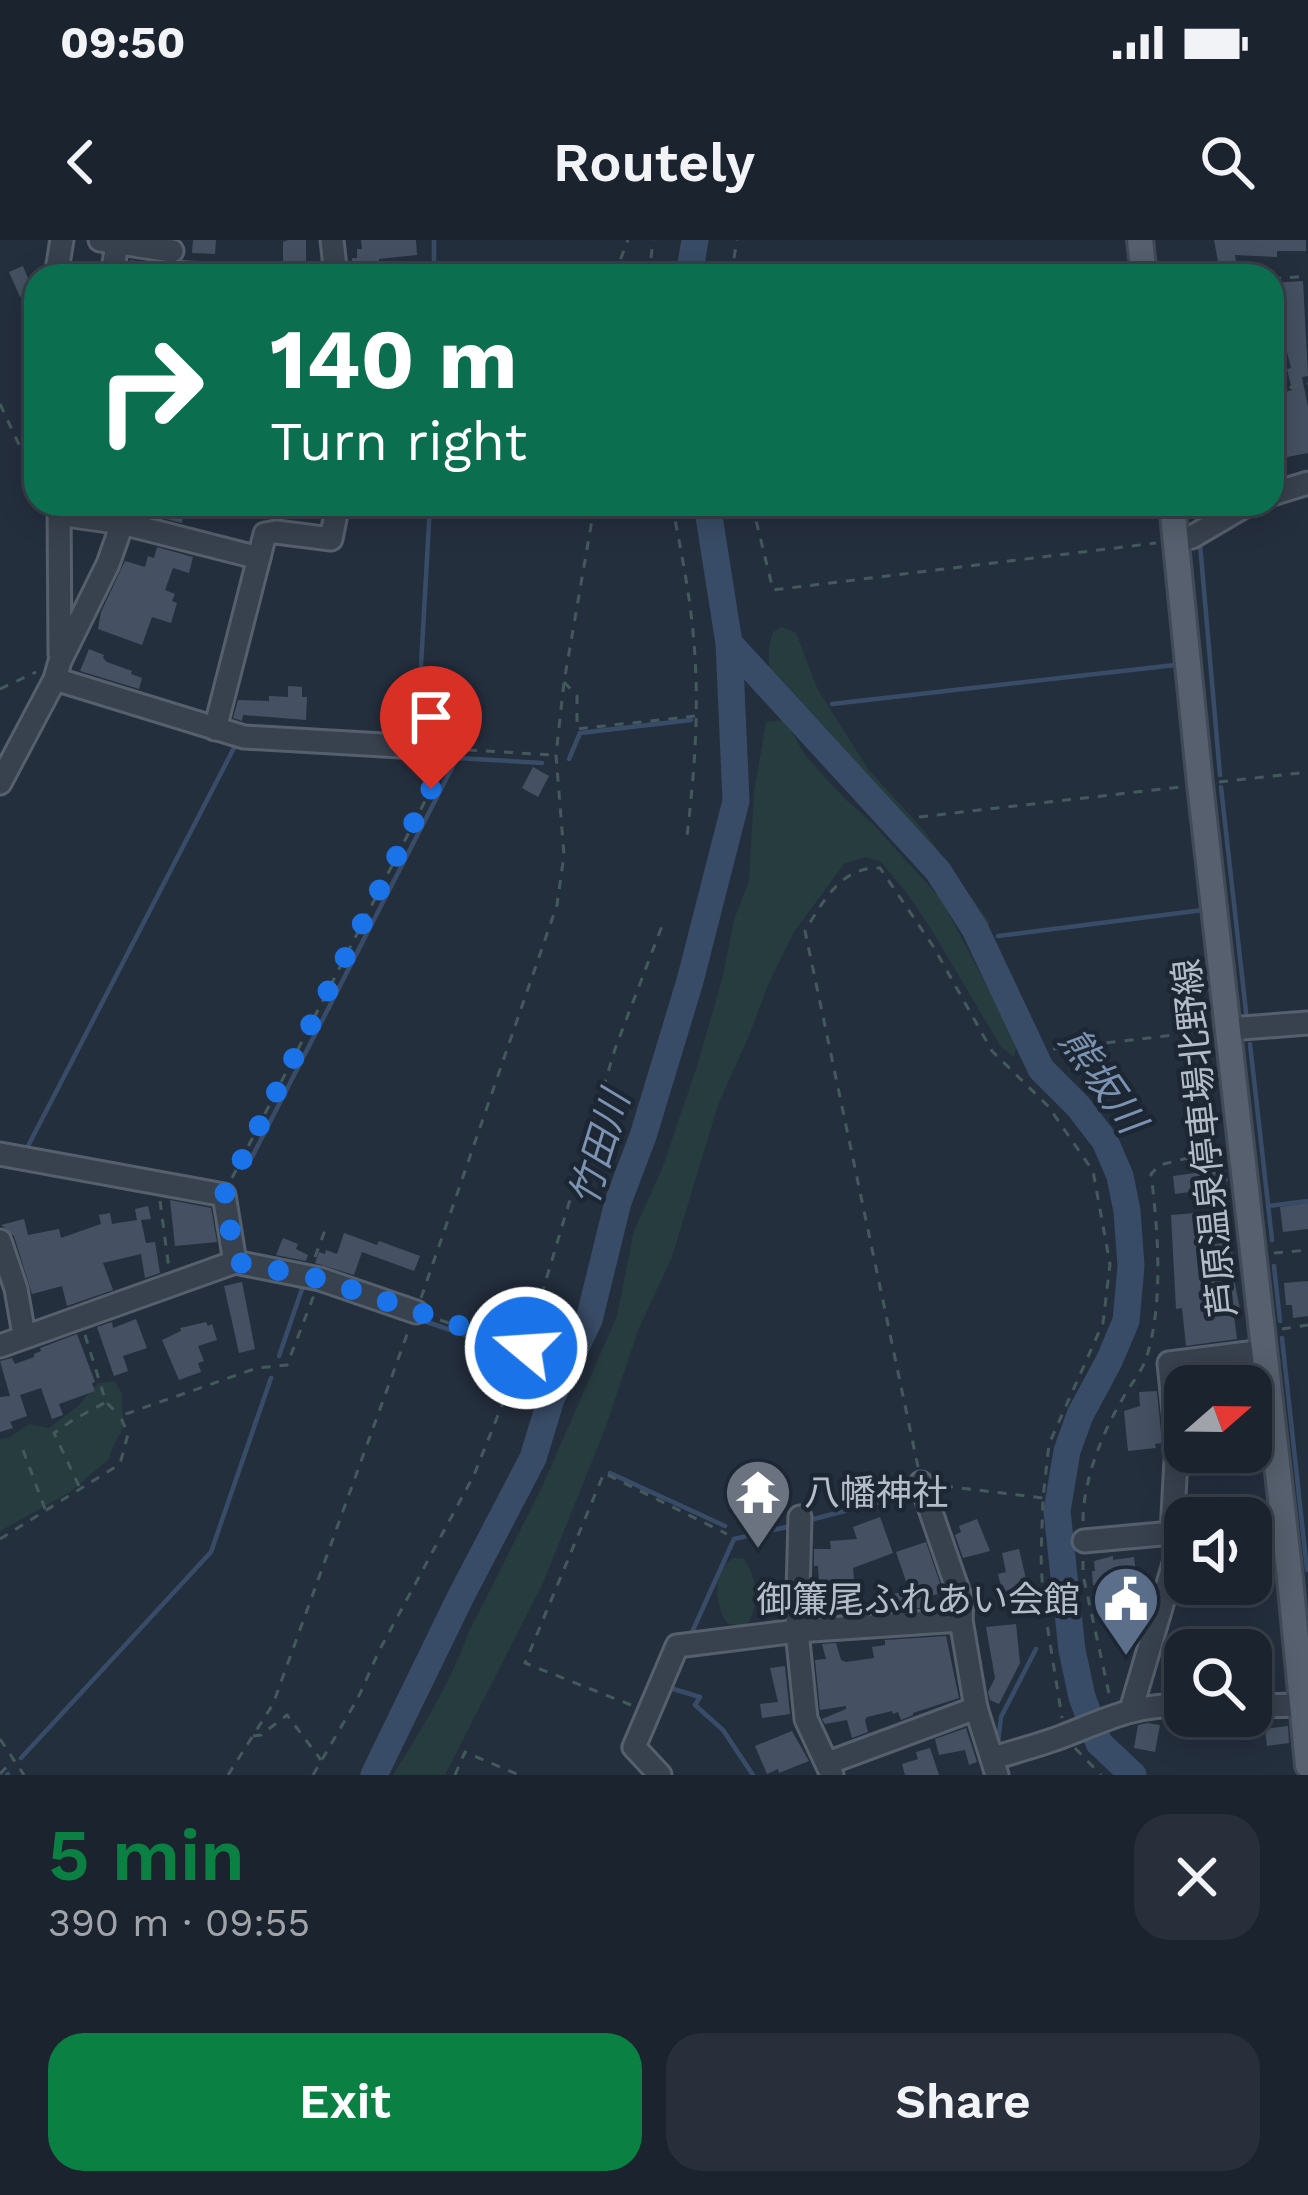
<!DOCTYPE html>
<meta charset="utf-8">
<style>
body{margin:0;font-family:"Work Sans","Noto Sans JP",sans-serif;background:#282f3a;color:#f1f3f6;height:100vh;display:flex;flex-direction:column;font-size:45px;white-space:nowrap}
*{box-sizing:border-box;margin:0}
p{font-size:39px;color:#a0a4aa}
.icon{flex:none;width:66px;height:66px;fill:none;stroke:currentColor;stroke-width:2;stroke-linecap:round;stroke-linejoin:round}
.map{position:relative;height:1535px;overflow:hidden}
.details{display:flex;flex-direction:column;background:#1b232e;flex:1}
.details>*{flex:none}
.hud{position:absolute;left:24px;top:24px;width:1260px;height:252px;border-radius:36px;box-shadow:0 6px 30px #0003,0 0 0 3px #39404a;background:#0b6e4f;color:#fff;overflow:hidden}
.needle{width:78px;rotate:70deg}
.tools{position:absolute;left:1164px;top:1125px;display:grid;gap:24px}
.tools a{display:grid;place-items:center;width:108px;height:108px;border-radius:24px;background:#1b232e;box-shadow:0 6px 30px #0003,0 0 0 3px #39404a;font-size:60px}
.pin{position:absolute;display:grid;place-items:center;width:102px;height:102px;color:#fff;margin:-123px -51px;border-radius:50% 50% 50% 0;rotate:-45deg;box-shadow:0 0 12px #0007}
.pin .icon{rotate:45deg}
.me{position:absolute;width:132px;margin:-66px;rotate:288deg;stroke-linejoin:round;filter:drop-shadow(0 0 9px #0008)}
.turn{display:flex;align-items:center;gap:42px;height:252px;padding:0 48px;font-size:54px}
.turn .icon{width:156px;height:156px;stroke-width:2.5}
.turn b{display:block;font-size:84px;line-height:102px}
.round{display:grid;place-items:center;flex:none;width:126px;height:126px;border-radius:36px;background:#282f3a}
.overview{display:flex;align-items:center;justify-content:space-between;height:204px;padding:0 48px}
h1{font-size:72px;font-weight:600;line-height:90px;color:#0b8043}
.button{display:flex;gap:24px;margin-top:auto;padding:24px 48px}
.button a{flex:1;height:138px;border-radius:36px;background:#0b8043;color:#fff;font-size:48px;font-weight:600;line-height:138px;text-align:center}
.button a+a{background:#282f3a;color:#f1f3f6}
.status{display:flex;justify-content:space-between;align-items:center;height:84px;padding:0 60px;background:#1b232e;direction:ltr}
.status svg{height:33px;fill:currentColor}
header{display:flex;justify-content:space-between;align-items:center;height:156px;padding:0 48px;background:#1b232e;font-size:54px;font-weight:600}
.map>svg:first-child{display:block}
.green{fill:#263c3f}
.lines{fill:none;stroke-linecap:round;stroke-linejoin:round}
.stream{stroke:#394c67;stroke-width:4.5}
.river{stroke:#394c67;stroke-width:27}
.building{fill:#455162}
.minor-casing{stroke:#565f6c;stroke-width:27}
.major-casing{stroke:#414a57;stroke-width:30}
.path{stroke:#44595c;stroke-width:3;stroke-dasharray:9 9;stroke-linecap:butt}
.minor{stroke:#38414e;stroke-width:21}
.major{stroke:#56606e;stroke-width:24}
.route{stroke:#1a73e8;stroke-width:21;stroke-dasharray:0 37.8}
.labels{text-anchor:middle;stroke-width:9;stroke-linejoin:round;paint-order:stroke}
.street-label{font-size:36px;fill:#b4bcc9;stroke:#1d2633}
.poi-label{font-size:36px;fill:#b4bcc9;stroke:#1d2633;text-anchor:start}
.water-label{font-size:39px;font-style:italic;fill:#7c92b1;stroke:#1d2633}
</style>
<div class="status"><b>09:50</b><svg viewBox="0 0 49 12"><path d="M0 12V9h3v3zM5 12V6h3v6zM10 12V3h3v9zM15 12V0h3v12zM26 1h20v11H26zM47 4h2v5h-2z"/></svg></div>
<header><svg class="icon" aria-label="back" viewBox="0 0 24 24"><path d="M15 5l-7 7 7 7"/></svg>Routely<svg class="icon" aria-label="search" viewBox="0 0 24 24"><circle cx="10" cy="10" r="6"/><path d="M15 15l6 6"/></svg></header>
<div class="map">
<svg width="1308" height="1535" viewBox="0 0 1308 1535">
<rect width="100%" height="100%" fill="#242f3e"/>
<!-- green -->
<g class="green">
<path d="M782,387L796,393L818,450L868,529L925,592L989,682V694L984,692L974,681L956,648L921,604L777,445C766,429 767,411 773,392Z"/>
<path d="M785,480L805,515L844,558L873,584L941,659L1006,782L1016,807L1014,817L1001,807L934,694L909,656L881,622L866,617L844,624L794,692L767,747L751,791L718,865L672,1017L639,1088L605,1189L543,1343L445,1535H393C421,1490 450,1444 468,1394L542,1247L617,1076L634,991L662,929L697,826L722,740L734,680L749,641L754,552L766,482Z"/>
<path d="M115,1141L122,1154C120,1164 124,1172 123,1183C121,1197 111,1205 109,1219L70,1252L0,1291V1199L10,1197L29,1184L49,1188L77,1167L98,1143Z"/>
<path d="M733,1318L744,1319C758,1340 760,1365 746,1387L727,1383C714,1363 712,1334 733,1318Z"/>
</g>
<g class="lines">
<!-- stream -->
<g class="stream">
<polyline points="47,30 50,0"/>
<polyline points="434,36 434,0"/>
<polyline points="1200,304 1220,535"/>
<polyline points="832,464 1175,425"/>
<polyline points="417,498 430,264"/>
<polyline points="569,519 580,493 691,480"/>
<polyline points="1221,547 1247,781"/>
<polyline points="998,696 1203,670"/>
<polyline points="1250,804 1272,1000"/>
<polyline points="27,908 235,506 242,506"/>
<polyline points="252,917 457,518 542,523"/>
<polyline points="1268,966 1308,961"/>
<polyline points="1274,1026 1280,1081"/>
<polyline points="427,1082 515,1112"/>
<polyline points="1282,1098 1307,1330"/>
<polyline points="279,1116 303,1046"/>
<polyline points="610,1233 725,1286"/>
<polyline points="806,1281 915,1253"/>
<polyline points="693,1390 734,1299 795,1285"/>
<polyline points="670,1448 700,1457 695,1465 723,1490 753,1535"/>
<polyline points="998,1502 1001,1477 1036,1409"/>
<polyline points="21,1518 211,1312 271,1138"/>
<polyline points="7,1535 8,1534"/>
</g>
<!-- river -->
<g class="river">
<polyline points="689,36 695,0"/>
<polyline points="729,403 938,631 975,689 1041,829 1078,866 1105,901 1120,936 1127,971 1131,1026 1126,1081 1109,1121 1080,1175 1067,1211 1057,1271 1072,1410 1082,1457 1099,1503 1133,1535"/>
<polyline points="374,1535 460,1358 533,1218 551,1159 589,1080 618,962 643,896 690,741 736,561 729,403 707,264"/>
</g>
</g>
<!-- building -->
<g class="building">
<polygon points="193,0 216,0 215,14 192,13"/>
<polygon points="288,0 306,0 306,21 302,21 303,31 283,32 283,2"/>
<polygon points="361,0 416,0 417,15 379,19 379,36 360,36 360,29 352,29 352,18 357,18 357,9 362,9"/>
<polygon points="1214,0 1306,0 1306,11 1277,11 1277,17 1235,15 1238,33 1227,35 1226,31 1220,32"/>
<polygon points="130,20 158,24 148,36 127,36"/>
<polygon points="23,26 33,51 20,57 9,32"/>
<polygon points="1303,41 1308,136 1302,137 1308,167 1308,213 1282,218 1275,189 1272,189 1272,156 1292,150 1287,129 1291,128 1285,104 1275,105 1274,87 1272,88 1272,43"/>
<polygon points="166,264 225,264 223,278 184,270 182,283 142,273 144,265 165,269"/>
<polygon points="157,307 193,317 189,333 173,328 165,350 175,354 172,361 177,363 171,383 152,377 142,405 98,389 101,372 125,321 145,327 148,316 154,318"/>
<polygon points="89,409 104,415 103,418 107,422 132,431 131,434 142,438 139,449 80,431"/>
<polygon points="288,446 302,447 302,457 307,457 306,480 243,475 242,481 233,478 238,460 269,461 269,456 288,457"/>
<polygon points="533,527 549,536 538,557 522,548"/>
<polygon points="1222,922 1228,941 1196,949 1196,951 1175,954 1173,936 1203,932 1202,928"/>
<polygon points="170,960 211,968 217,1002 175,1006"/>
<polygon points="1308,963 1308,989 1283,992 1280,967"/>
<polygon points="148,966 151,979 141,980 146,1003 155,1002 160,1033 145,1038 141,1014 103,1023 113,1050 67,1066 62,1046 32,1054 14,996 1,985 24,979 28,995 59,989 61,998 101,984 99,975 110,973 112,984 137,980 135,969"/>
<polygon points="1196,973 1201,1006 1231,1002 1233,1018 1230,1019 1240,1069 1238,1076 1234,1076 1237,1099 1186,1106 1182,1068 1176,1069 1171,975"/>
<polygon points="344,993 377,1005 379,1001 420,1016 414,1031 362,1012 354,1035 315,1023 319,1012 325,1014 326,1010 337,1014"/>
<polygon points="283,998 298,1004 296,1009 308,1015 306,1021 276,1015"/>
<polygon points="1308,1041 1308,1076 1293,1078 1292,1065 1286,1065 1284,1043"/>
<polygon points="242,1042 255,1109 239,1113 224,1046"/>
<polygon points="136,1079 147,1108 123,1116 128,1131 114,1136 97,1087 112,1082 113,1088"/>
<polygon points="206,1082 208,1086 212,1084 217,1100 198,1106 204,1121 198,1123 201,1132 179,1140 162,1100 181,1091 180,1088"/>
<polygon points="77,1094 95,1142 92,1143 95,1151 59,1164 63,1175 52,1179 41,1148 20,1155 27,1176 10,1182 13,1188 0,1192 0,1157 10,1156 0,1121 12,1118 15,1124 34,1117 34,1114 41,1111 40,1108"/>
<polygon points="1157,1151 1162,1203 1155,1204 1156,1208 1128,1211 1124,1171 1140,1166 1139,1152"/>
<polygon points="880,1277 893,1313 853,1328 857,1372 812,1375 813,1362 820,1362 818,1326 814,1326 814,1309 831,1309 830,1301 857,1299 853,1287"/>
<polygon points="977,1279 990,1311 963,1318 955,1295 961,1292 959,1286"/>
<polygon points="926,1302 943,1352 931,1356 933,1367 893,1370 889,1355 909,1350 896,1312"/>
<polygon points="1019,1309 1030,1356 1013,1360 1012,1354 1003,1356 998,1334 1006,1332 1002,1313"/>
<polygon points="1113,1316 1113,1320 1134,1317 1138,1350 1124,1351 1123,1342 1093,1345 1092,1331 1095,1331 1094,1321"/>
<polygon points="1016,1384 1020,1423 999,1464 990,1460 988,1452 995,1438 986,1387"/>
<polygon points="946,1396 959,1458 913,1473 913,1475 901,1480 898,1472 893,1474 892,1471 867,1477 865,1480 868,1492 852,1498 847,1480 825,1484 822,1479 846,1469 846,1466 820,1470 815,1420 826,1419 822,1404 836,1403 841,1420 846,1422 874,1418 872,1407 885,1405 885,1400"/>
<polygon points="785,1426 790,1474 762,1478 760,1464 778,1462 770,1428"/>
<polygon points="1148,1483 1160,1485 1155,1512 1134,1508 1138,1485"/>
<polygon points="1288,1486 1289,1503 1267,1506 1265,1489"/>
<polygon points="966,1488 977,1522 969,1525 965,1510 939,1515 935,1499"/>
<polygon points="792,1491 809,1521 779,1533 778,1529 767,1534 755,1506"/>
<polygon points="930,1508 939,1535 905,1535 902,1524 918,1519 916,1512"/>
</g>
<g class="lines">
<defs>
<g id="minor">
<polyline points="100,0 172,11"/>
<polyline points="332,0 336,36"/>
<polyline points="170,33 225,36"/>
<polyline points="56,36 62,0"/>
<polyline points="112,36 117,3"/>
<polyline points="1272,254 1308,243"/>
<polyline points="59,264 60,414"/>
<polyline points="59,274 122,283 259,318"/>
<polyline points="1176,301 1192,297 1248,264"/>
<polyline points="55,439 244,497 452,509"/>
<polyline points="215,489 265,294 276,292 331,299 338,264"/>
<polyline points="0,543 55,439 60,421 108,324 129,264"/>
<polyline points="1229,789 1308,783"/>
<polyline points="0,914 224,955 235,1022"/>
<polyline points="0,1001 16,1049 24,1095"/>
<polyline points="0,1106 235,1022 320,1039 416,1072"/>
<polyline points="921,1243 962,1362 961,1380 976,1468 997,1535"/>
<polyline points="800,1277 797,1391 806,1479 832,1535"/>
<polyline points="1084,1301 1172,1293 1177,1201 1169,1123 1264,1111"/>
<polyline points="1251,1466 1302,1465"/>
<polyline points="1131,1470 1180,1303 1172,1293"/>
<path d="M993,1518C1018,1511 1043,1504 1066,1495C1112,1477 1134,1465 1185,1465"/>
<polyline points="828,1523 976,1468"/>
<polyline points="660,1535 634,1507 677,1406 797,1391 961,1380"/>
</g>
<g id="major">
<polyline points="1140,0 1144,36"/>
<polyline points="1172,264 1200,544 1290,1338 1308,1525"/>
</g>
</defs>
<!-- minor casing -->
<use href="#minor" class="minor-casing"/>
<!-- major casing -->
<use href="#major" class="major-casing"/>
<!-- path -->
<g class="path">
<polyline points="614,36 628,0"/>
<polyline points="649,36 653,0"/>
<polyline points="731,36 737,0"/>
<polyline points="1272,39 1308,36"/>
<polyline points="1272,151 1308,144"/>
<polyline points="0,164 36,241"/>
<path d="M672,264C680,306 689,349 693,392C700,461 695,528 687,596"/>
<polyline points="752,264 773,350 1156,303"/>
<polyline points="564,442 577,456 577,489 695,476"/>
<polyline points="0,449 36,432"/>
<polyline points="468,510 554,515"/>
<polyline points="1219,542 1308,532"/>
<polyline points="919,577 1180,547"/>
<polyline points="1053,809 1209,791"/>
<polyline points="232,938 444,524"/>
<polyline points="160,961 169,1029"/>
<polyline points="1274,1013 1308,1010"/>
<polyline points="315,1017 327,985"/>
<polyline points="421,1058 557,665 564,615 556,515 564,442 592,280 591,264"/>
<polyline points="1282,1089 1308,1085"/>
<polyline points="85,1095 106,1162 120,1176"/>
<polyline points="526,1107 615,809 662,686"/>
<polyline points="23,1210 45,1269"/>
<path d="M918,1227L805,691C823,661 842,626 880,628L933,706L992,811L1048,866L1093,931L1110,1024L1103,1083L1049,1204L1043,1258L1041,1316L1043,1359L1062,1478"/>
<polyline points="79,1246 54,1193 73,1180 106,1162"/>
<polyline points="944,1246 1043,1258"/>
<path d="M1083,1281C1083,1241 1102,1193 1123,1158C1130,1145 1141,1133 1146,1119C1164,1064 1158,990 1151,934L1160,925L1223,909"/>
<polyline points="0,1299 120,1224 128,1194 120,1176 257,1128 287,1125 314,1055"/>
<polyline points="1083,1321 1083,1335 1110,1458"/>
<polyline points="631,1465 525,1423 604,1233 727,1294"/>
<polyline points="253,1496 261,1495 287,1475 321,1520"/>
<polyline points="0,1499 24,1535"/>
<polyline points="1075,1508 1101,1535"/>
<polyline points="0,1534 13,1520"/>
<polyline points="228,1535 273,1464 409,1089"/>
<polyline points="313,1535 358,1458 379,1411 474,1235 525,1108 434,1078"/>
<polyline points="455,1535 465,1512 519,1535"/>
</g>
<!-- minor -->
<use href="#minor" class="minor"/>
<!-- major -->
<use href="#major" class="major"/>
</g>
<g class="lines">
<!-- route -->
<polyline class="route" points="431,549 224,955 236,1022 320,1039 526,1108"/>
</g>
<!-- icons -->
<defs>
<symbol id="temple-pin" viewBox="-11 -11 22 30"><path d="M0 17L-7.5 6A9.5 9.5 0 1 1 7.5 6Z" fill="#6b7280" stroke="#1d2633"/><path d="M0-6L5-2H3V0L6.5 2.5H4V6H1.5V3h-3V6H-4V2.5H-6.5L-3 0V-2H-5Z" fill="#fff"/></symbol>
<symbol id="civic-pin" viewBox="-11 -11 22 30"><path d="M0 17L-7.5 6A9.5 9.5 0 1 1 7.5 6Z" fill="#5c6f8a" stroke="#1d2633"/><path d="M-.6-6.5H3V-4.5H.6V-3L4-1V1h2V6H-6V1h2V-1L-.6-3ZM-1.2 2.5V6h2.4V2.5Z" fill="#fff"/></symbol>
</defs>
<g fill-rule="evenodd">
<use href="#temple-pin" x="720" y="1214" width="76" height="104"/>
<use href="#civic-pin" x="1088" y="1321" width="76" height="104"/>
</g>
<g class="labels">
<!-- street labels -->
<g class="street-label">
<text transform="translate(1204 898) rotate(-96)" y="13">芦原温泉停車場北野線</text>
</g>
<!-- poi labels -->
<g class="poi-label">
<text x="804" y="1265">八幡神社</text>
<text x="1080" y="1372" text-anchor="end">御簾尾ふれあい会館</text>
</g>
<!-- water labels -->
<g class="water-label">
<text transform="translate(1103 840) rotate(55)" y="14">熊坂川</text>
<text transform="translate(599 908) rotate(-73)" y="14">竹田川</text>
</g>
</g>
</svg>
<div class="tools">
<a><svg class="needle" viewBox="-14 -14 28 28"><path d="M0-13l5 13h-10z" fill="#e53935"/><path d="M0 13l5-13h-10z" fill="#a0a4aa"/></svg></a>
<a><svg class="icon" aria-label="sound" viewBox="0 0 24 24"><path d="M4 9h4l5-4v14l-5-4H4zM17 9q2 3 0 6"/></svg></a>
<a><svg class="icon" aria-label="search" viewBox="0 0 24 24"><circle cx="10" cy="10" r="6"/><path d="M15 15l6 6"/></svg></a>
</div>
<div class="pin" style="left:431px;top:549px;background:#d93025"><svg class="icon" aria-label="arrive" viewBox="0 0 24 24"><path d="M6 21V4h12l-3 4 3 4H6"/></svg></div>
<svg class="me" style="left:526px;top:1108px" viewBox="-20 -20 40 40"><circle r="17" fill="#1a73e8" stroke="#fff" stroke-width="3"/><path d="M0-11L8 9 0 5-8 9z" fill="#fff"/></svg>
<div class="hud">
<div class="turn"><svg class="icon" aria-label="right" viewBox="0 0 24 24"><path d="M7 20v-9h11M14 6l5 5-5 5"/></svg><div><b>140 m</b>Turn right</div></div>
</div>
</div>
<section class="details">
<div class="overview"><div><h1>5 min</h1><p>390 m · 09:55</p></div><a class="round"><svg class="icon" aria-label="close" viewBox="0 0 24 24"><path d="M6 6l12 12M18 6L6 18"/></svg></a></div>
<div class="button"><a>Exit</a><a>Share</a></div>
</section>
